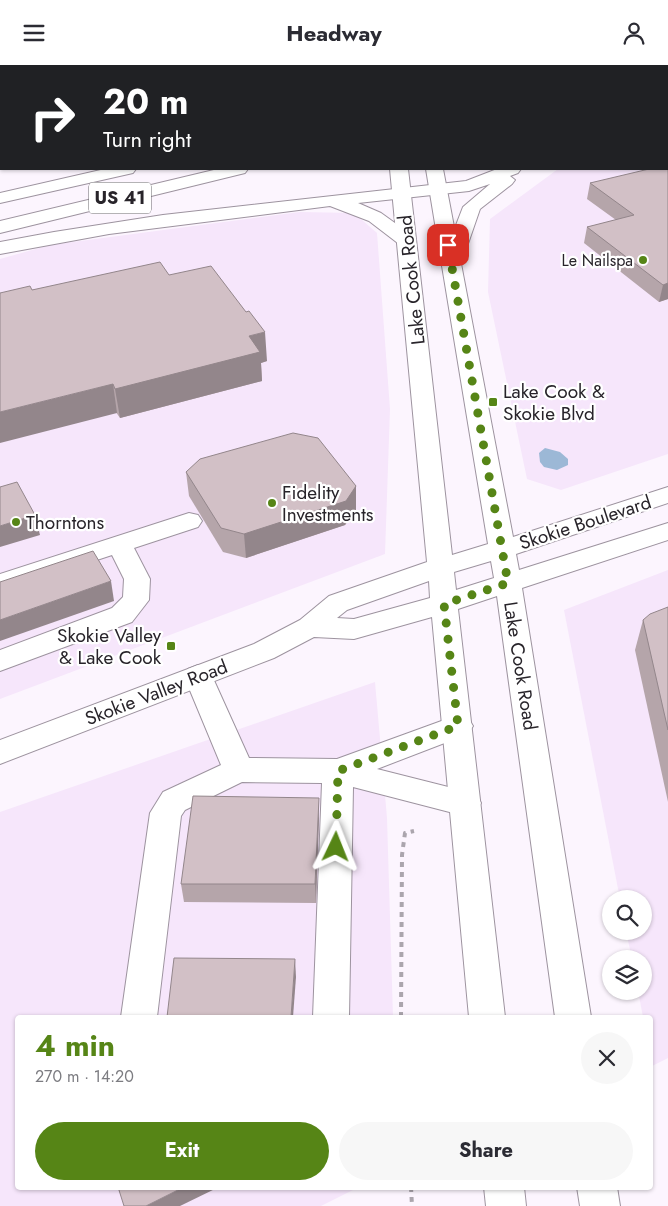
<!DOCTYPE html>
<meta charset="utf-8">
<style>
body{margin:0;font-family:Jost,sans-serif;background:#f7f7f7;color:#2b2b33;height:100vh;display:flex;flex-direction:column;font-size:19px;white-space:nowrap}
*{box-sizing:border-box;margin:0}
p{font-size:16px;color:#7c7c81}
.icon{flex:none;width:28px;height:28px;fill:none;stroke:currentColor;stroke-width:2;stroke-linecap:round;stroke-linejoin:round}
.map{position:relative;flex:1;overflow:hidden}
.details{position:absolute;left:15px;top:950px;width:638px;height:175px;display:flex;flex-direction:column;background:#fff;border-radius:5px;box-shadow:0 1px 4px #0004}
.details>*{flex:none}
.top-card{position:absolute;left:0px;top:0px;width:669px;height:105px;box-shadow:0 1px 4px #0004;background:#202124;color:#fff;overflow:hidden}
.buttons{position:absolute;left:602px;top:825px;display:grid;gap:10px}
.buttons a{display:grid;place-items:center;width:50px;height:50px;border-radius:50%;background:#fff;box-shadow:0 1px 4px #0004;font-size:25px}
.pin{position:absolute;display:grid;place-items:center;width:42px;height:42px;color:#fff;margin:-21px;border-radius:10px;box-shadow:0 2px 8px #0006}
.me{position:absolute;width:55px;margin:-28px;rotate:2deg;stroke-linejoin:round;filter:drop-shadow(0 0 4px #0008)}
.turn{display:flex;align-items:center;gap:18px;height:105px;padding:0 20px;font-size:22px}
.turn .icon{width:65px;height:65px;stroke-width:2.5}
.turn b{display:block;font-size:35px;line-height:42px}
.round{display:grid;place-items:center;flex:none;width:52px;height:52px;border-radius:26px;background:#f7f7f7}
.overview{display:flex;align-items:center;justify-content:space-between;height:85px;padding:0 20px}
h1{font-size:30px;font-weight:700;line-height:38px;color:#568516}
.action{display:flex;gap:10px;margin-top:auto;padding:10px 20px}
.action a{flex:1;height:58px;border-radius:30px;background:#568516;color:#fff;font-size:20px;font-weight:700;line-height:58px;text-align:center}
.action a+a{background:#f7f7f7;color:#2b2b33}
header{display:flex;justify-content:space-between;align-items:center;height:65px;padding:0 20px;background:#fff;font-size:22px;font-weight:700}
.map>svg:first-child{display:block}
.built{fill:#f6e6fb}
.water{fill:#9cb8d6}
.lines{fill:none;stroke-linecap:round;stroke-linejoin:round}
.minor-casing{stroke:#9d939f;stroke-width:2}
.major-casing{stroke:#9d939f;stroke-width:2}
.highway-casing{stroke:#9d939f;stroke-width:2}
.path{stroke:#aba5ad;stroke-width:4;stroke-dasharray:5 5;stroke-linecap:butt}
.minor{fill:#fff;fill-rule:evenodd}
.major{fill:#fff;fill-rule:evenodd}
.highway{fill:#fff;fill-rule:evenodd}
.wall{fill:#b5a5aa}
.shaded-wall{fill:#93868b}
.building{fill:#d2c0c6;stroke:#93868b}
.route{stroke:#568516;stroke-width:9;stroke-dasharray:0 16.2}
.poi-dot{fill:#568516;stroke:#fff;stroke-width:2}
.labels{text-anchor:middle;stroke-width:4.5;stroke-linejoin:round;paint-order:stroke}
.far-poi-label{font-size:16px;fill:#28242a;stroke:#fff;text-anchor:end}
.shield{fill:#fff;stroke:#68666a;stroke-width:1}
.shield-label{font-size:18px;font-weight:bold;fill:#28242a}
.street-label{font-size:19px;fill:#28242a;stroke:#fff}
.poi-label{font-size:19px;fill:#28242a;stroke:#fff;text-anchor:start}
</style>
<header><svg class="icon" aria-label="menu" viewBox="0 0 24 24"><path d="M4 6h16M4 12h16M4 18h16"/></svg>Headway<svg class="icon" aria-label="person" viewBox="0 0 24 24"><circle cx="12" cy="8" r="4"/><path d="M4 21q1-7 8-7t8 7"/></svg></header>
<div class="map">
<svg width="668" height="1141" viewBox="0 0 668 1141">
<rect width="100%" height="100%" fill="#fcf5fe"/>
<!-- built -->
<g class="built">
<polygon points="668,41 668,389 561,425 527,414 488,227 490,154 558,104 668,104"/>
<polygon points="300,147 354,148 377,168 390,344 385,489 0,634 0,194 50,180"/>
<polygon points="668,505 668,993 652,1001 650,989 650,952 643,952 638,926 644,926 644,894 632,894 626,866 644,866 644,834 620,834 564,545"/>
<polygon points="375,617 387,753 393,952 18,952 18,1122 357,1123 321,1141 0,1141 0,747"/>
</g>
<!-- water -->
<polygon class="water" points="545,383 560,387 568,394 568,400 557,405 544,402 540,397 539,388"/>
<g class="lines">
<defs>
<g id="minor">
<rect x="0" y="24" width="1" height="10"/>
<polygon points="189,448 198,450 202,456 198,462 134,483 150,514 149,535 132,557 0,606 0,585 112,543 123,532 124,514 112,490 0,527 0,509"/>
<polygon points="198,600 208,604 212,611 249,693 337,694 458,650 468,653 473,661 468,669 377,704 476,729 481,738 476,747 465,751 353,722 349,952 313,952 322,718 242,717 185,745 181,751 157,952 121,952 150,748 163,727 221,700 184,611 188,604"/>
</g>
<g id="major">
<polygon points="379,0 395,0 395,1 380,1"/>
<polygon points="414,0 430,0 430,1 415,1"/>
<path d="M390,104H408L452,490L488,479L426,104H443L513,472L668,422V438L516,489L519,505L668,458V475L522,523L591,952H555L497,531L458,544L505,952H469L432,552L354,574L314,572L274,593L0,699V675L254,579L300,555L329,531L427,497ZM491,496L494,513L456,525L454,507ZM429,516L430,533L354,554L337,553L347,545Z"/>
<polygon points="484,1122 524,1122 526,1141 486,1141"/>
<polygon points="577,1122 617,1122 620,1141 580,1141"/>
</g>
<g id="highway">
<polygon points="105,104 136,104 133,108 0,138 0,128"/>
<polygon points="218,104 248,104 245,108 0,168 0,156"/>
<polygon points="497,104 521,104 518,108 510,111 515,115 512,119 480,144 461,199 458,203 451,205 444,203 441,199 463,142 490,119 469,126 358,138 381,148 413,171 415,175 413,179 406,181 399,179 369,156 330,141 109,169 0,189 0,177 54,167 163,150 466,116"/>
</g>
</defs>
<!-- minor casing -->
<use href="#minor" class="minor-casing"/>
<!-- major casing -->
<use href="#major" class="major-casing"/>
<!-- highway casing -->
<use href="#highway" class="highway-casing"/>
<!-- path -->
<g class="path">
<polyline points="401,952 402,790 405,768 414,766"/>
<polyline points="411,1122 412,1141"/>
</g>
<!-- minor -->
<use href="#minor" class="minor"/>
<!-- major -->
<use href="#major" class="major"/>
<!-- highway -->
<use href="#highway" class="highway"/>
</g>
<!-- wall -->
<g class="wall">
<polygon points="668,87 668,234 659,237 584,178 587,162 616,155 587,134 590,118 668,104"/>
<polygon points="169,210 267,296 261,298 262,316 120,353 32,225"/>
<polygon points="186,407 356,421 356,445 345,460 246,493 223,487 189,431"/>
<polygon points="668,542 668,737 635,585 643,555"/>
<polygon points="319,752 316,838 184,837 181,819"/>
</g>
<!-- shaded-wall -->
<g class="shaded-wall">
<polygon points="668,218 668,234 659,237 663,220"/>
<polygon points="265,267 267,296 261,298 262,316 120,353 115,324 249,271"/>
<polygon points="113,319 117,348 0,378 0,347"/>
<polygon points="356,421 356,445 345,460 246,493 244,469"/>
<polygon points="35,450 40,470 0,482 0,461"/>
<polygon points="111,516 114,536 0,576 0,555"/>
<polygon points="319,733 319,752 316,838 315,819"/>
<polygon points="295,894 296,912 293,952 291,952"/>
<polygon points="184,1122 219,1122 180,1141 146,1141"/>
</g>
<!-- building -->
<g class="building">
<polygon points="668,99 668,218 663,220 587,162 634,150 590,118 649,104 668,104"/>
<polygon points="160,197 169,210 211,201 246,247 249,246 265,267 249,271 260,287 115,324 113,319 0,347 0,228 30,221 32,225"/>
<polygon points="293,368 318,373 356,421 346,436 244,469 221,463 186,407 200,394"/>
<polygon points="17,417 35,450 0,461 0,422"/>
<polygon points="93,486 111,516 0,555 0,517"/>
<polygon points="668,542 668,665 643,555 650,549"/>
<polygon points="193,731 319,733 315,819 181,819"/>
<polygon points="174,893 295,894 291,952 167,952"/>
<polygon points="118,1122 184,1122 146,1141 124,1141"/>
</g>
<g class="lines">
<!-- route -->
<polyline class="route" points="336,782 338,706 458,661 444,539 508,518 448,180"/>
</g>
<!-- markers -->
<g class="poi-dot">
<circle cx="643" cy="195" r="5"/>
<rect x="488" y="332" width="10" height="10" rx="2.5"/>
<circle cx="272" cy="438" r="5"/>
<circle cx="16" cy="457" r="5"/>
<rect x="166" y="576" width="10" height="10" rx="2.5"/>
</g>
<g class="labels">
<!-- far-poi labels -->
<g class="far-poi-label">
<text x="633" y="201">Le Nailspa</text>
</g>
<!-- shield labels -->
<rect class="shield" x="89" y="117.5" width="62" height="31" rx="4"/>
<g class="shield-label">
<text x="120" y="139">US 41</text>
</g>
<!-- street labels -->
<g class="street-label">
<text transform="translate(411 215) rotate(-96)" y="7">Lake Cook Road</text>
<text transform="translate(585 457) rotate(-18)" y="7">Skokie Boulevard</text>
<text transform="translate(521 601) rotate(81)" y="7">Lake Cook Road</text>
<text transform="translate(156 627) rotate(-21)" y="7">Skokie Valley Road</text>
</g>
<!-- poi labels -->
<g class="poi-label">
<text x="503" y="333">Lake Cook &amp;<tspan x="503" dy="22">Skokie Blvd</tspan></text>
<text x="282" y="434">Fidelity<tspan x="282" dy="22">Investments</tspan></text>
<text x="26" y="464">Thorntons</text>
<text x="161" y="577" text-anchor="end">Skokie Valley<tspan x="161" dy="22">&amp; Lake Cook</tspan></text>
</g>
</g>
</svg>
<div class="buttons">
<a><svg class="icon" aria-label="search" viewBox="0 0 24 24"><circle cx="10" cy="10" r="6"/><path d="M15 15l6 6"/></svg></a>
<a><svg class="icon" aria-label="layers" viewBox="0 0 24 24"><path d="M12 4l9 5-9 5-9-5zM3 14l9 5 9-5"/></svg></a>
</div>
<div class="pin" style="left:448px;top:180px;background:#d93025"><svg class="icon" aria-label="arrive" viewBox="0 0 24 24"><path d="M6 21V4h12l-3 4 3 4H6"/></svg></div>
<svg class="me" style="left:336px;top:782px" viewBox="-20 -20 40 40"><path d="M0-17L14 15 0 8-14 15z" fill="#568516" stroke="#fff" stroke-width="4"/></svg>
<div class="top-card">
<div class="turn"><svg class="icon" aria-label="right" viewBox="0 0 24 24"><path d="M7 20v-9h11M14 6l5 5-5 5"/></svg><div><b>20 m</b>Turn right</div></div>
</div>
<section class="details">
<div class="overview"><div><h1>4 min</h1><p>270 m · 14:20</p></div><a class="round"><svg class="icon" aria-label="close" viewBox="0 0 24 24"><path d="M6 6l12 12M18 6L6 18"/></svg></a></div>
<div class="action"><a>Exit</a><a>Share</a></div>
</section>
</div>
